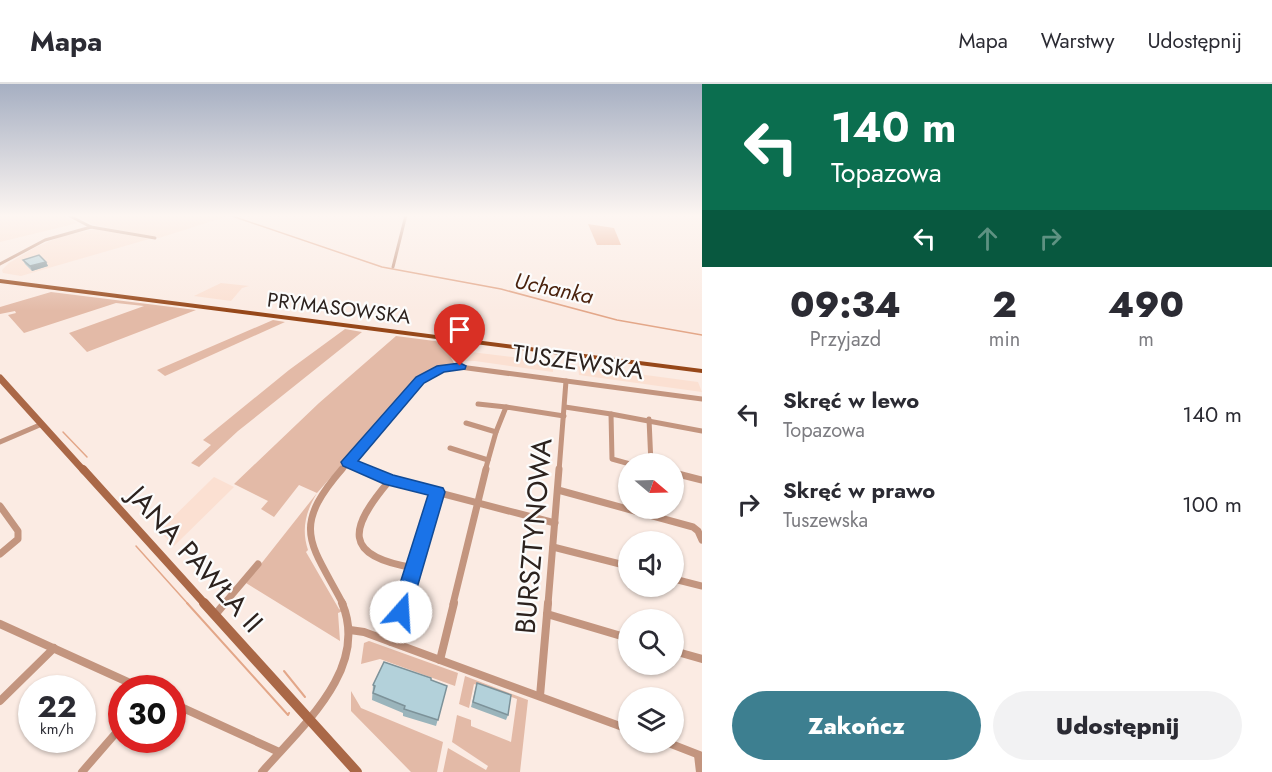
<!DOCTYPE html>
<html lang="pl">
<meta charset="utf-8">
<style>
body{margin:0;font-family:Jost,sans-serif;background:#f2f2f3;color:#2b2b33;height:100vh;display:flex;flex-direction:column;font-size:22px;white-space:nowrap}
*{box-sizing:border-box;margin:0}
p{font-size:20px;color:#7c7c81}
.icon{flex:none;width:33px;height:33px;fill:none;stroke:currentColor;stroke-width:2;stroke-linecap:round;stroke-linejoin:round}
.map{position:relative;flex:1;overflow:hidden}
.drawer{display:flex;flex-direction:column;background:#fff;width:570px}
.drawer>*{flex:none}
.top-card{background:#0b6e4f;color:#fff;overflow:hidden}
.needle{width:39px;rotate:109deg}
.fabs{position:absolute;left:618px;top:369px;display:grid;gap:12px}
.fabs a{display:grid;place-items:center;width:66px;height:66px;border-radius:50%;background:#fff;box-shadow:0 2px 4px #0004;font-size:30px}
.speed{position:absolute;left:18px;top:591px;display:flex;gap:12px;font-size:30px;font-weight:700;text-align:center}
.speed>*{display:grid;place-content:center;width:78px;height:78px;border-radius:50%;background:#fff;box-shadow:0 2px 4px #0004;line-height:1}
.speed small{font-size:15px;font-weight:400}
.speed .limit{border:9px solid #d22;background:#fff;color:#111}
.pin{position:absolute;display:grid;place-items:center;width:51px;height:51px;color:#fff;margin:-62px -26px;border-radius:50% 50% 50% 0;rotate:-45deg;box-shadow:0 0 6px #0007}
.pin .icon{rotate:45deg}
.me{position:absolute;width:66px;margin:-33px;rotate:19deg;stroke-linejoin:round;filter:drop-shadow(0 0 4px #0008)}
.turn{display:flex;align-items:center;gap:21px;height:126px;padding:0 30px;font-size:27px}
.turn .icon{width:78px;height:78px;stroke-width:2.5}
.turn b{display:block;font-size:42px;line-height:51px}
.lanes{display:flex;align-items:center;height:57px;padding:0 30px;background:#0003;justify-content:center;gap:30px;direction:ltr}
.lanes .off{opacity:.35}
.eta{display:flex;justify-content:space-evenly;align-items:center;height:102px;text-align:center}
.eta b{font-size:36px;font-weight:800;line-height:42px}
.primary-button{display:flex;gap:12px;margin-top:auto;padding:12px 30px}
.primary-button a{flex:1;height:69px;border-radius:36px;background:#3d7f90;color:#fff;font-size:24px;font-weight:800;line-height:69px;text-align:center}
.primary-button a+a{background:#f2f2f3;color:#2b2b33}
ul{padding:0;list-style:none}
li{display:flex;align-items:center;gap:18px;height:90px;padding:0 30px}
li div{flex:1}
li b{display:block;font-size:22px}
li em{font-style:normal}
header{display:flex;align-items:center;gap:36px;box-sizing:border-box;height:84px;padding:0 30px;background:#fff;border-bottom:2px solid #e1e1e2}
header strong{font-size:28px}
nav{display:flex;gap:33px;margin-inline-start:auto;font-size:21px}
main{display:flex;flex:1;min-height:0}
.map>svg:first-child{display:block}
.built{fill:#fbe0d2}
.green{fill:#e3baa7}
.forest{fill:#ecaf92}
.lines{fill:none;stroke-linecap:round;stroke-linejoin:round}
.stream-far1{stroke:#e3a789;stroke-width:1.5}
.stream{stroke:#e3a789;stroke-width:2}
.street-far3{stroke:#c3957f;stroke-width:3}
.street-far2{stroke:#c3957f;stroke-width:5}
.street-far1{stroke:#c3957f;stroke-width:7}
.street{stroke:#c3957f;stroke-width:8}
.secondary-far2{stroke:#aa6847;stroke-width:7}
.secondary-far1{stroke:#aa6847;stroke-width:8}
.secondary{stroke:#aa6847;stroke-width:10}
.primary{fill:#964719;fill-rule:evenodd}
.wall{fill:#9ab4bb}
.shaded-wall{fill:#7d9299}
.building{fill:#b3d1da;stroke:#7d9299;stroke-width:1.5}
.route{fill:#1a73e8;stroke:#114b97;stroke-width:1.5}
.labels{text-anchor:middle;stroke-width:4.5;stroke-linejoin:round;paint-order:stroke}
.far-street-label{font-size:20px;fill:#2c221e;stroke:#fcfcfc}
.far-water-label{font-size:22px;font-style:italic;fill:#4b230e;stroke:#fcfcfc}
.street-label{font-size:24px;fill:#2c221e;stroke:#fcfcfc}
.near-street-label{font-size:28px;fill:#2c221e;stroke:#fcfcfc}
</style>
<header>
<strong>Mapa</strong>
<nav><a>Mapa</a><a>Warstwy</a><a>Udostępnij</a></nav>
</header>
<main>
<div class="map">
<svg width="702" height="688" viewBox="0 0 702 688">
<rect width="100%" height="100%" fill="#fbebe3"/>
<!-- built -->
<g class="built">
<polygon points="0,131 61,131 78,139 0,158"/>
<polygon points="73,131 221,131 225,133 159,154 94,141"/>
<polygon points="96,145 149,155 21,192 3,189 2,186 9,179 36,163 62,152"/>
<polygon points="221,199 249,202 242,204 231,217 194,212"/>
<polygon points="463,267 553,278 553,288 475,277 453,277 448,268"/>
<polygon points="578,282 698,298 702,308 579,291"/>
<polygon points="214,393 234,403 174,462 159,447"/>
</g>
<!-- green -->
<g class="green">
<polygon points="51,208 196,226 87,268 69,249 144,222 116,219 24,249 8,231 16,229 15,227 0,230 0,223"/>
<polygon points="273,236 285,238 165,292 157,286"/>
<polygon points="345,245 362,248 238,347 199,383 191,379 211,361 203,356 289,286"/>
<path d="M396,252L450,259L448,268L455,281L431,286L418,294L317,409C306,427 301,445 308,466L306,468L339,525L343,527L338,529L340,557L246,499L317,409L299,401L274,433L261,425L268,417L234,400L319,319Z"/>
<polygon points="369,557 458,589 455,602 380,575 361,580 364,559"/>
<polygon points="465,592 528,616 520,688 443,688 448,664 486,686 488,682 452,658 457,631 471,636 471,642 511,658 517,615 474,600 469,624 459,620"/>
<polygon points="351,607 361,624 443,658 437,688 411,688 351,627"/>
</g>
<!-- forest -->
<polygon class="forest" points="588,140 614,144 621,161 597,161"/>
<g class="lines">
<!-- stream-far1 -->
<g class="stream-far1">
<polyline points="229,131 382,183 501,205 617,236 702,251"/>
<polyline points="63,348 87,373"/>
<polyline points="136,462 188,520"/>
</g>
<!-- stream -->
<g class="stream">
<polyline points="187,519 288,631 289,629"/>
<polyline points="284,587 305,613"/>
</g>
<!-- street-far3 -->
<g class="street-far3">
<polyline points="68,131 91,143"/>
<polyline points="0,180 45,156 91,143 155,154"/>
<polyline points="393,183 406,131"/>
</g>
<!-- street-far2 -->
<g class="street-far2">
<polyline points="478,320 506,323"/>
<polyline points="565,323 611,330"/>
<polyline points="649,335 651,380"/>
<polyline points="466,339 496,348"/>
<polyline points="0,358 42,340"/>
<polyline points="450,364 488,376"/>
<polyline points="348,378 368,387"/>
<polyline points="630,380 612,375 611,330 702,347"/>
<polyline points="341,387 420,296 441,285 460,283 702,315"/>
<polyline points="485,387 496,348 506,323 564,332"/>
<polyline points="559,387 566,297"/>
</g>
<!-- street-far1 -->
<g class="street-far1">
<path d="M342,385C290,445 311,459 343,520"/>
<polyline points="365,385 390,396 555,439"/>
<polyline points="674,389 702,396"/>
<path d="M390,396C349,444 341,472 415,484"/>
<polyline points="558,406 693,443 698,447 702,456"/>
<polyline points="0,422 18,447 18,455 0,470"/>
<polyline points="553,463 628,482"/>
<polyline points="674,495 702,502"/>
<polyline points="224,520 258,480"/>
<polyline points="403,520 437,408"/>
<polyline points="453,520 486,385"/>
<polyline points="548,520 559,385"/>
</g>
<!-- street -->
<g class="street">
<polyline points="547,530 628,554"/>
<polyline points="215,531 225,519"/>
<polyline points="0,540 141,604"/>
<polyline points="350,546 364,548 628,645"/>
<polyline points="391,558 403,519"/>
<polyline points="674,567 702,575"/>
<polyline points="440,576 454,519"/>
<polyline points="540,612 548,519"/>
<polyline points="0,617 54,564"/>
<polyline points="172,619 279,668"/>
<polyline points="666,658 702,672"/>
<polyline points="698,671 700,688"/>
<polyline points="82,688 122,642"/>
<path d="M262,688C301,643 370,585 342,519"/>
</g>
<!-- secondary-far2 -->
<polyline class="secondary-far2" points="0,294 84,387"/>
<!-- secondary-far1 -->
<polyline class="secondary-far1" points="83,385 205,520"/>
<!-- secondary -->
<polyline class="secondary" points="204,519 357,688"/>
<!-- primary -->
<polygon class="primary" points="0,195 702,285 702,289 0,199"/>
</g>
<!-- wall -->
<g class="wall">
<polygon points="23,176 46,178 48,182 32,187 25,180"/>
<polygon points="431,596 447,602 436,642 403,632 403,629 372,616 373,601"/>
<polygon points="477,599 508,631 506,636 471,623"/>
</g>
<!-- shaded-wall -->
<polygon class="shaded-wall" points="46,178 48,182 32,187 30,182"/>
<!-- building -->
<g class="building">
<polygon points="39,171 46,178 30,182 23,176"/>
<polygon points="384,578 431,594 431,596 447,602 438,636 404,625 405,622 373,609 375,602 373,601"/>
<polygon points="477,599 511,611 508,631 473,618"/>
</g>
<!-- sky -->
<linearGradient id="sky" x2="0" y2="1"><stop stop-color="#a6afc2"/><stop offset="0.58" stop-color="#fdf6f2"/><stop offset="1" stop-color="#fdf6f2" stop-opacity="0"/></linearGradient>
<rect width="702" height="227" fill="url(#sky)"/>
<!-- route -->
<polygon class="route" points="460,279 466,282 465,285 444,288 424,299 358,377 393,391 443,404 445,408 410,528 408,534 401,537 394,534 391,528 428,411 384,400 343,382 341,378 416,293 437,282"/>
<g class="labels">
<!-- far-street labels -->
<g class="far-street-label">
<text transform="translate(339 224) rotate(7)" y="7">PRYMASOWSKA</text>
</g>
<!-- far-water labels -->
<g class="far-water-label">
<text transform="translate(554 204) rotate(12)" y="8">Uchanka</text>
</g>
<!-- street labels -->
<g class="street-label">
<text transform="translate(578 278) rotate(8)" y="8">TUSZEWSKA</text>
</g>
<!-- near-street labels -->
<g class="near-street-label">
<text transform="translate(533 452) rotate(-85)" y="10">BURSZTYNOWA</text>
<text transform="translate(196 475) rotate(48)" y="10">JANA PAWŁA II</text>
</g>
</g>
</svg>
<div class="fabs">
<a><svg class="needle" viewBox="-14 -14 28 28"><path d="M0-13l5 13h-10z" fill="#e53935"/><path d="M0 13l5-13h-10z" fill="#7c7c81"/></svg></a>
<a><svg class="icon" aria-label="sound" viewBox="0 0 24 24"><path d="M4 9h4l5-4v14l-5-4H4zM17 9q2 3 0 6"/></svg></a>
<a><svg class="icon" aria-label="search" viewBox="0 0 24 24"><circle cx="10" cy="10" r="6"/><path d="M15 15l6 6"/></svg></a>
<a><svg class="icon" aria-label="layers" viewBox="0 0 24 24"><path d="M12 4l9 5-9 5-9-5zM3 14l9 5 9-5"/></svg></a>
</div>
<div class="speed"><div>22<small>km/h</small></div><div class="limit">30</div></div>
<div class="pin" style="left:460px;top:282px;background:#d93025"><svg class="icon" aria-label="arrive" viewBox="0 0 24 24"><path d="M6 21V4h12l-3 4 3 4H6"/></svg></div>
<svg class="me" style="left:401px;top:528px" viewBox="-20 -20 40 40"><circle r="19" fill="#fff"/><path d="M0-13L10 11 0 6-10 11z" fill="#1a73e8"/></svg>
</div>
<section class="drawer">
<div class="top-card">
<div class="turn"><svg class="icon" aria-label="left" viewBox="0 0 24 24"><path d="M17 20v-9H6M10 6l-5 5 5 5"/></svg><div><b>140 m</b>Topazowa</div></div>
<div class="lanes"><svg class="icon" aria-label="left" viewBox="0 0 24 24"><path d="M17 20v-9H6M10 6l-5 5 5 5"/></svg><svg class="icon off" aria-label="ahead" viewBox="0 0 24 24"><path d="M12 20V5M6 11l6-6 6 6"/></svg><svg class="icon off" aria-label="right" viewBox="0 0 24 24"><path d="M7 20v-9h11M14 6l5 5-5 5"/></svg></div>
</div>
<div class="eta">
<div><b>09:34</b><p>Przyjazd</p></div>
<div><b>2</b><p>min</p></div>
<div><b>490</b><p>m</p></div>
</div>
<ul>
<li><svg class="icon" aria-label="left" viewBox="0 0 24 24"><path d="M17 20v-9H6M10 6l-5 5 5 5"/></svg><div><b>Skręć w lewo</b><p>Topazowa</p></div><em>140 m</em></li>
<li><svg class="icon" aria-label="right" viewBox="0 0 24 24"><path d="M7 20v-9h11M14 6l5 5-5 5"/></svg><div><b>Skręć w prawo</b><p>Tuszewska</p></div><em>100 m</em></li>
</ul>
<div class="primary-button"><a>Zakończ</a><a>Udostępnij</a></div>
</section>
</main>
